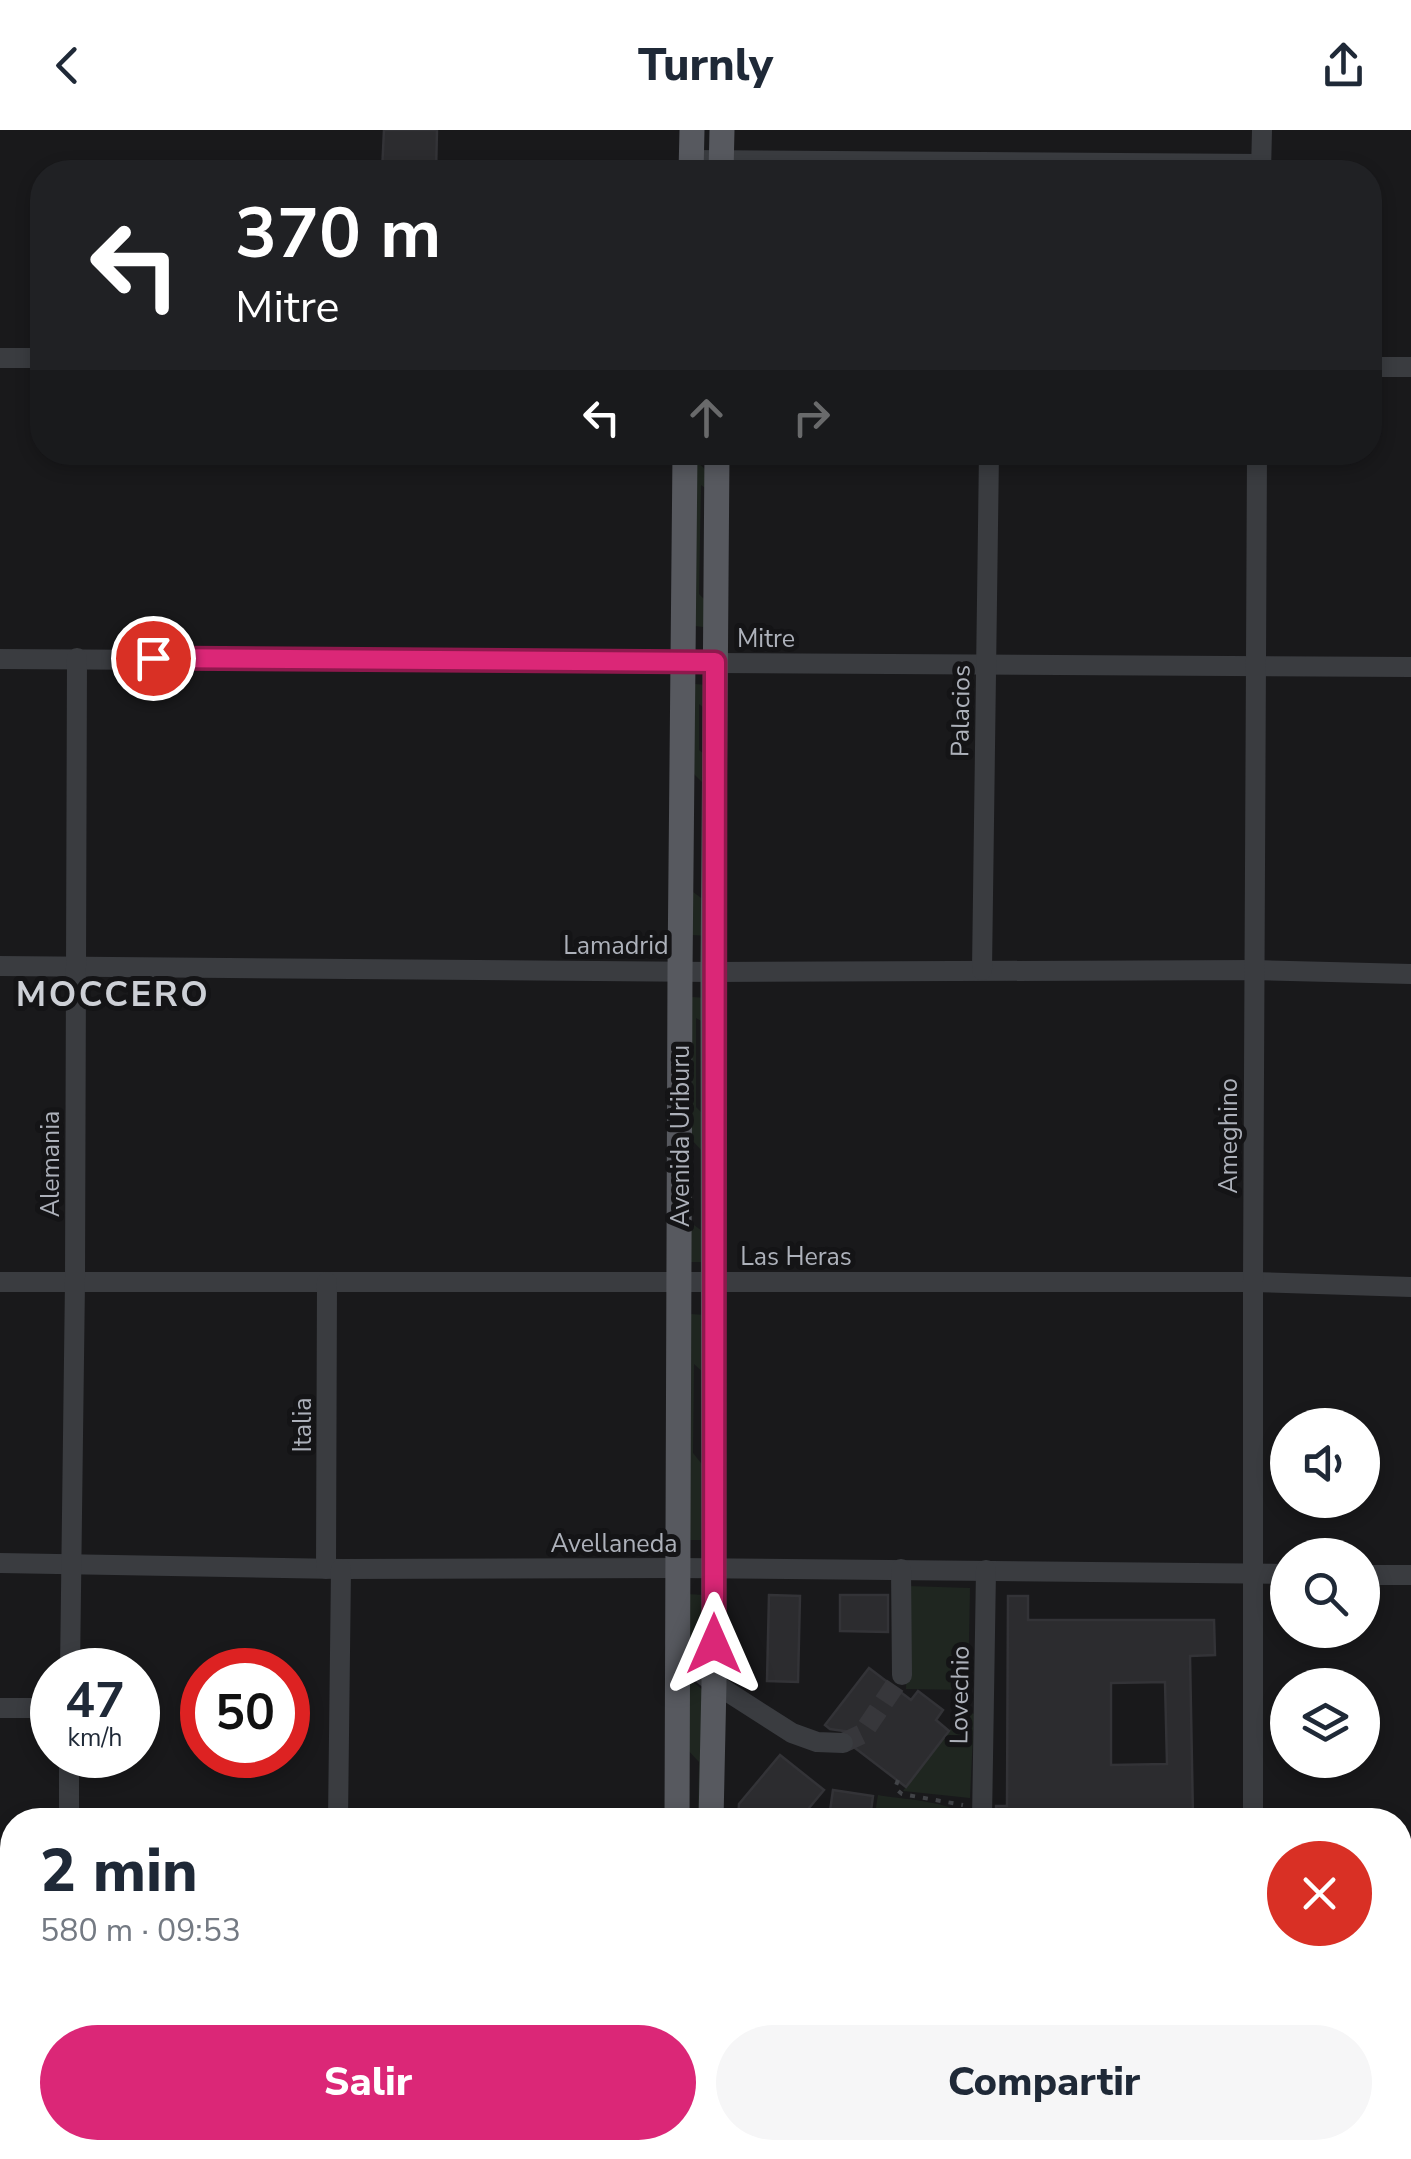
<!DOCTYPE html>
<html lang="es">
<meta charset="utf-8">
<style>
body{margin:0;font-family:"Nunito Sans",sans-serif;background:#f6f6f7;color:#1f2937;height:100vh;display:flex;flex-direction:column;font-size:38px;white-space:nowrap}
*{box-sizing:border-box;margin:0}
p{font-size:32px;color:#747a83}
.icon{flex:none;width:55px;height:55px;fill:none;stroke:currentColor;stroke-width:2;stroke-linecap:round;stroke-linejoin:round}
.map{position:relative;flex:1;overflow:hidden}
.panel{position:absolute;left:0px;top:1678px;width:1412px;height:352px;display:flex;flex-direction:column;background:#fff;border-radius:40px 40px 0 0;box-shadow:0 5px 15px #0003}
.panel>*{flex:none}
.banner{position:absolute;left:30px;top:30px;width:1352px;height:305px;border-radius:40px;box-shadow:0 5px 15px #0003;background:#202124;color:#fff;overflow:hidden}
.controls{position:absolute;left:1270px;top:1278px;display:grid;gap:20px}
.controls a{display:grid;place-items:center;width:110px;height:110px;border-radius:50%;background:#fff;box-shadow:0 5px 15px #0003;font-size:50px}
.speed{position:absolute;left:30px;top:1518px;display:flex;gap:20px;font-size:50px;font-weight:700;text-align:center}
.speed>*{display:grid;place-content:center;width:130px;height:130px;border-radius:50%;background:#fff;box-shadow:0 5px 15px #0003;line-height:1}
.speed small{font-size:25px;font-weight:400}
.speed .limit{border:15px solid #d22;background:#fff;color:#111}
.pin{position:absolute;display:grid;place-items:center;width:85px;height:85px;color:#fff;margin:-42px;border:5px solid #fff;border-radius:50%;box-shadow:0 2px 10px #0007}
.me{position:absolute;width:110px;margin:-55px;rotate:0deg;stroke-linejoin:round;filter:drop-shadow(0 0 8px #0008)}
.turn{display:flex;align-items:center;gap:35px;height:210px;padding:0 40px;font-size:45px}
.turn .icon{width:130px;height:130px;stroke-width:2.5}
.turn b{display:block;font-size:70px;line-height:85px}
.lanes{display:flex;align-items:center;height:95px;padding:0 40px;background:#0003;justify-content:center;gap:50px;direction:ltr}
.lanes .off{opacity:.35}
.round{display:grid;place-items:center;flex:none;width:105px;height:105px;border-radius:52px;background:#f6f6f7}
.summary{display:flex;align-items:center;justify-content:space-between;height:170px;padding:0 40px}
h1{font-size:60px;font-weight:800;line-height:75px}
.action{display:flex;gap:20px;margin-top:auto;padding:20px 40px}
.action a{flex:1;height:115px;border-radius:60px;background:#db2777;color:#fff;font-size:40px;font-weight:800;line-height:115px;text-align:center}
.action a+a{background:#f6f6f7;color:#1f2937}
header{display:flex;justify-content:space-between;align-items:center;height:130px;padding:0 40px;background:#fff;font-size:45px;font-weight:800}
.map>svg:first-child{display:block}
.green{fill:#1f2620}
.building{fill:#2c2c2f;stroke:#333337;stroke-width:2.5;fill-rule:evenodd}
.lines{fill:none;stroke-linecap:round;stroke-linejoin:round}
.minor-tunnel{stroke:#37373b;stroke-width:20;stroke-dasharray:20 10;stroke-linecap:butt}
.path{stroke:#414347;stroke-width:4;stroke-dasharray:5 8;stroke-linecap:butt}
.minor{stroke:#3a3c40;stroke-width:20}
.major{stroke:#57595f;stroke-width:25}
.route-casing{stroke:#8e194d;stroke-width:25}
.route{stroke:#db2777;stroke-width:18}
.labels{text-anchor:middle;stroke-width:10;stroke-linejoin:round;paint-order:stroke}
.street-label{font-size:25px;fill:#adb1ba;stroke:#141416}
.district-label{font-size:35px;font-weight:bold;letter-spacing:2.5px;fill:#cdd0d6;stroke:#141416}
</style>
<header><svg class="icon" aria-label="back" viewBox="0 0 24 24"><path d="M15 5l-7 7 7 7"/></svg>Turnly<svg class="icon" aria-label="share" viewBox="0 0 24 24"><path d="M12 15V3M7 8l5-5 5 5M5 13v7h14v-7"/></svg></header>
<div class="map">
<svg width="1411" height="2029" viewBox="0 0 1411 2029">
<rect width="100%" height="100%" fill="#19191b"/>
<!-- green -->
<g class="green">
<polygon points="696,331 707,341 711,362 701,355 699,464 711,476 710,498 695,496"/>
<polygon points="694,554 710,555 710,583 699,574 699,620 710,629 708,806 692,805 693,762 704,770 706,656 694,644"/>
<polygon points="692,867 708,868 708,895 696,888 696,977 707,988 706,1132 690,1132 690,1092 702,1101 702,1021 691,1009"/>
<polygon points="690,1184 706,1185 706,1245 694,1234 693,1323 705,1338 705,1410 688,1410"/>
<polygon points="908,1456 970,1458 968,1560 906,1559"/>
<polygon points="687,1464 704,1465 704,1537 687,1519"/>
<polygon points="687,1547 704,1561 703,1690 686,1690 686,1677 698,1688 699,1632 686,1618"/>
<polygon points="970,1582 974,1584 970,1668 903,1661 962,1584"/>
<path d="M878,1665C905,1670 952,1670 970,1690H874Z"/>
<polygon points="93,2023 315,2025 315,2029 93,2029"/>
</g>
<!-- building -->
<g class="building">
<polygon points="384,0 437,0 436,42 382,42"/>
<polygon points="769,1465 800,1466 798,1552 767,1551"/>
<polygon points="840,1465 888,1465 888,1502 840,1501"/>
<path d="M1008,1466H1028V1490H1214L1215,1525L1190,1526L1193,1688L1115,1690V1682L1048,1681V1690H996V1676H1007ZM1165,1552L1167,1634L1111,1635V1553Z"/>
<polygon points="869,1538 911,1570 918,1561 943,1580 936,1590 949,1601 906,1657 855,1618 856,1608 851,1602 830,1599 825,1595"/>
<polygon points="780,1625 824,1660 799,1690 783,1690 773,1682 766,1690 738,1690 739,1674"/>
<polygon points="833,1660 873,1666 870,1688 830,1681"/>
</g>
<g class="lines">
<!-- minor-tunnel -->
<polyline class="minor-tunnel" points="843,1613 862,1604 902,1545"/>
<!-- path -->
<polyline class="path" points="898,1650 895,1658 902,1664 963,1675"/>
<!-- minor -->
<g class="minor">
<polyline points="691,30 1261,34"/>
<polyline points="1261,42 1262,0"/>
<polyline points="0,228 42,228"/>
<polyline points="1370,237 1411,237"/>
<polyline points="0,529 1411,537"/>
<polyline points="0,836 713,842 1254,840 1411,844"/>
<polyline points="982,840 989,322"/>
<polyline points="0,1152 1253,1152 1411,1157"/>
<polyline points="0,1433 341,1439 678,1438 1288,1444"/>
<polyline points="326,1439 327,1152"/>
<polyline points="901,1439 902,1545"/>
<polyline points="1362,1445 1411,1445"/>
<polyline points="678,1526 714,1553 792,1603 817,1612 843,1613"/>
<polyline points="70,1540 75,1151 77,528"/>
<polyline points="0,1578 52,1578"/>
<polyline points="69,1690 69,1625"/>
<polyline points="338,1690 341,1439"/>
<polyline points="982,1690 986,1440"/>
<polyline points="1253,1690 1253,1152 1257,322"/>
<polyline points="0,1726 12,1726"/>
<polyline points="1400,1739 1411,1739"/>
<polyline points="0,1871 12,1871"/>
<polyline points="0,2016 12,2016"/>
<polyline points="73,2018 73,2029"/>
<polyline points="238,2018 665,2019 687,2026"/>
</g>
<!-- major -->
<g class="major">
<polyline points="691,42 692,0"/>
<polyline points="721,42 722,0"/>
<polyline points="677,1690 680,841 685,322"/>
<polyline points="711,1690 714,1553 713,842 717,322"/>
<polyline points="735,2020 1411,2027"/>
<polyline points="685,2029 700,2018"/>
</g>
</g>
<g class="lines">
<defs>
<polyline id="route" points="153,528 715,532 714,1514"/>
</defs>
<!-- route casing -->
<use href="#route" class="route-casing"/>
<!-- route -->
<use href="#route" class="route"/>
</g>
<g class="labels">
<!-- street labels -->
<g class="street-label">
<text x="766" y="517">Mitre</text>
<text transform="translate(960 581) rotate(-89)" y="9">Palacios</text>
<text x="616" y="824">Lamadrid</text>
<text transform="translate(680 1006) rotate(-90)" y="9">Avenida Uriburu</text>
<text transform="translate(1228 1006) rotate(-90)" y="9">Ameghino</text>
<text transform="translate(50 1034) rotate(-90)" y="9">Alemania</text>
<text x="796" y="1135">Las Heras</text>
<text transform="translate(302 1295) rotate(-90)" y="9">Italia</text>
<text x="614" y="1422">Avellaneda</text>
<text transform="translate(959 1565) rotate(-89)" y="9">Lovechio</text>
</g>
<!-- district labels -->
<g class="district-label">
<text x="113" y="876">MOCCERO</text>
</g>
</g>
</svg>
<div class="controls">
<a><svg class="icon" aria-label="sound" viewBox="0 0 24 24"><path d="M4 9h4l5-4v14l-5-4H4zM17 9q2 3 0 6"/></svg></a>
<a><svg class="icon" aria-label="search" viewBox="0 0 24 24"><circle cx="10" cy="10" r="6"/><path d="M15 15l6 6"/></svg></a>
<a><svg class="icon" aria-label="layers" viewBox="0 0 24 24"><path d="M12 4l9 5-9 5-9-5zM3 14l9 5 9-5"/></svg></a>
</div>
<div class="speed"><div>47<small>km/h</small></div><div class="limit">50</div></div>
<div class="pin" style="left:153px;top:528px;background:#d93025"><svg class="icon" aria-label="arrive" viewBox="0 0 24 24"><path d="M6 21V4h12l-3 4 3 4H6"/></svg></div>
<svg class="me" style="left:714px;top:1514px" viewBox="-20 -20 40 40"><path d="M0-17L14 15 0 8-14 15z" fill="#db2777" stroke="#fff" stroke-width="4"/></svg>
<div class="banner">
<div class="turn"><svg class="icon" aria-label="left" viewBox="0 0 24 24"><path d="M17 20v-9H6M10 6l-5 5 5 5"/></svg><div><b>370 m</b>Mitre</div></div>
<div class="lanes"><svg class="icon" aria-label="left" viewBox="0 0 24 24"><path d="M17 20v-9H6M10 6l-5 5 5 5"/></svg><svg class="icon off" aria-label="ahead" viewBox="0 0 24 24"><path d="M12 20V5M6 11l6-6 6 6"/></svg><svg class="icon off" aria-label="right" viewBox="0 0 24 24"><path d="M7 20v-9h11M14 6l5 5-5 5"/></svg></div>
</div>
<section class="panel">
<div class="summary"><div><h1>2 min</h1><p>580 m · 09:53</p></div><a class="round" style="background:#d93025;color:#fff"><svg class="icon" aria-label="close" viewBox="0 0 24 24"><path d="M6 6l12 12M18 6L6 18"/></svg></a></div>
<div class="action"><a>Salir</a><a>Compartir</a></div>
</section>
</div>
